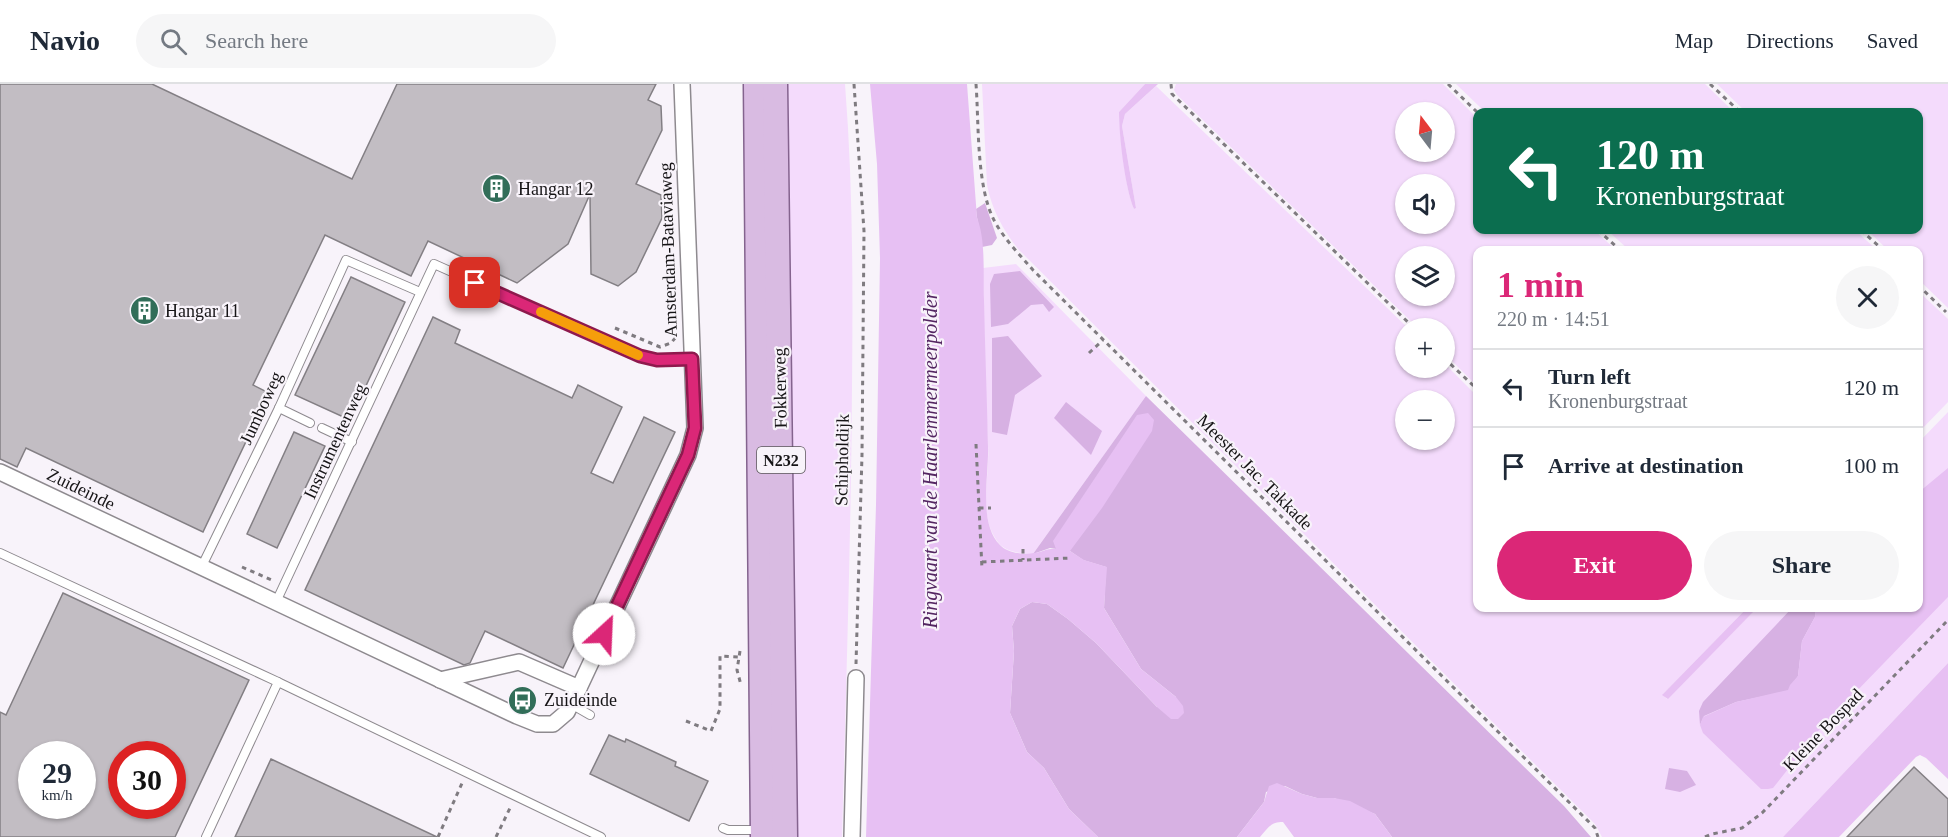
<!DOCTYPE html>
<meta charset="utf-8">
<style>
body{margin:0;font-family:"Times New Roman",serif;background:#f6f6f7;color:#1f2937;height:100vh;display:flex;flex-direction:column;font-size:22px;white-space:nowrap}
*{box-sizing:border-box;margin:0}
p{font-size:20px;color:#747a83}
.icon{flex:none;width:33px;height:33px;fill:none;stroke:currentColor;stroke-width:2;stroke-linecap:round;stroke-linejoin:round}
.map{position:relative;flex:1;overflow:hidden}
.side{position:absolute;left:1473px;top:162px;width:450px;height:366px;display:flex;flex-direction:column;background:#fff;border-radius:12px;box-shadow:0 2px 4px #0004}
.side>*{flex:none}
.banner{position:absolute;left:1473px;top:24px;width:450px;height:126px;border-radius:12px;box-shadow:0 2px 4px #0004;background:#0b6e4f;color:#fff;overflow:hidden}
.needle{width:39px;rotate:344deg}
.fabs{position:absolute;left:1395px;top:18px;display:grid;gap:12px}
.fabs a{display:grid;place-items:center;width:60px;height:60px;border-radius:50%;background:#fff;box-shadow:0 2px 4px #0004;font-size:30px}
.speed{position:absolute;left:18px;top:657px;display:flex;gap:12px;font-size:30px;font-weight:700;text-align:center}
.speed>*{display:grid;place-content:center;width:78px;height:78px;border-radius:50%;background:#fff;box-shadow:0 2px 4px #0004;line-height:1}
.speed small{font-size:15px;font-weight:400}
.speed .limit{border:9px solid #d22;background:#fff;color:#111}
.pin{position:absolute;display:grid;place-items:center;width:51px;height:51px;color:#fff;margin:-26px;border-radius:12px;box-shadow:0 3px 9px #0006}
.me{position:absolute;width:66px;margin:-33px;rotate:25deg;stroke-linejoin:round;filter:drop-shadow(0 0 4px #0008)}
.turn{display:flex;align-items:center;gap:21px;height:126px;padding:0 24px;font-size:27px}
.turn .icon{width:78px;height:78px;stroke-width:2.5}
.turn b{display:block;font-size:42px;line-height:51px}
.round{display:grid;place-items:center;flex:none;width:63px;height:63px;border-radius:32px;background:#f6f6f7}
.summary{display:flex;align-items:center;justify-content:space-between;height:102px;padding:0 24px}
h1{font-size:36px;font-weight:700;line-height:45px;color:#db2777}
.button{display:flex;gap:12px;margin-top:auto;padding:12px 24px}
.button a{flex:1;height:69px;border-radius:36px;background:#db2777;color:#fff;font-size:24px;font-weight:700;line-height:69px;text-align:center}
.button a+a{background:#f6f6f7;color:#1f2937}
ul{padding:0;list-style:none}
li{display:flex;align-items:center;gap:18px;height:78px;padding:0 24px;border-top:2px solid #e0e1e3}
li div{flex:1}
li b{display:block;font-size:22px}
li em{font-style:normal}
header{display:flex;align-items:center;gap:36px;box-sizing:border-box;height:84px;padding:0 30px;background:#fff;border-bottom:2px solid #e0e1e3}
header strong{font-size:28px}
nav{display:flex;gap:33px;margin-inline-start:auto;font-size:21px}
.search{width:420px;height:54px;background:#f6f6f7;display:flex;align-items:center;gap:15px;box-sizing:border-box;padding:0 21px;border-radius:33px;color:#747a83;font-size:22px}
.map>svg:first-child{display:block}
.green{fill:#f4dbfc;fill-rule:evenodd}
.forest{fill:#d7b1e3}
.water{fill:#e7c0f3}
.building{fill:#c2bdc3;stroke:#837f84;stroke-width:1.5;fill-rule:evenodd}
.lines{fill:none;stroke-linecap:round;stroke-linejoin:round}
.service-casing{stroke:#8e8a8f;stroke-width:10}
.minor-casing{stroke:#8e8a8f;stroke-width:18}
.primary-casing{stroke:#84638e;stroke-width:27}
.path{stroke:#7f7b80;stroke-width:3;stroke-dasharray:4.5 4.5;stroke-linecap:butt}
.service{stroke:#fff;stroke-width:8}
.minor{stroke:#fff;stroke-width:15}
.primary{stroke:#d9bbe2;stroke-width:24}
.route-casing{stroke:#8e194d;stroke-width:15}
.route{stroke:#db2777;stroke-width:10}
.slow{stroke:#f59e0b;stroke-width:10}
.labels{text-anchor:middle;stroke-width:4.5;stroke-linejoin:round;paint-order:stroke}
.shield{fill:#f8f3fa;stroke:#5a575a;stroke-width:1.5}
.shield-label{font-size:16px;font-weight:bold;fill:#161416}
.poi-label{font-size:18px;fill:#161416;stroke:#f8f3fa;text-anchor:start}
.street-label{font-size:18px;fill:#161416;stroke:#f8f3fa}
.water-label{font-size:20px;font-style:italic;fill:#542662;stroke:#f8f3fa}
</style>
<header>
<strong>Navio</strong>
<div class="search"><svg class="icon" aria-label="search" viewBox="0 0 24 24"><circle cx="10" cy="10" r="6"/><path d="M15 15l6 6"/></svg>Search here</div>
<nav><a>Map</a><a>Directions</a><a>Saved</a></nav>
</header>
<div class="map">
<svg width="1948" height="753" viewBox="0 0 1948 753">
<rect width="100%" height="100%" fill="#f8f3fa"/>
<!-- green -->
<g class="green">
<path d="M787,0H845C853,101 853,202 852,304C851,454 846,603 842,753H794Z"/>
<path d="M982,0H1145L1119,28C1120,51 1125,105 1134,125L1136,124L1122,42L1125,30L1156,2L1408,244H1406V284H1444L1445,280L1477,312L1478,524H1747L1663,610L1667,615L1757,524H1918L1919,358L1948,328V579L1783,753H1602L1595,740L1019,166C1003,146 992,126 987,101ZM1406,316H1444V356H1406Z"/>
<path d="M1176,0H1443L1477,34L1478,146H1594L1616,166H1478L1477,302L1445,270L1444,244H1418L1177,11L1174,6ZM1406,28H1444V68H1406ZM1444,100V140H1406V100ZM1444,172V212H1406V172Z"/>
<polygon points="1456,0 1705,0 1734,28 1485,28"/>
<polygon points="1717,0 1948,0 1948,224 1919,196 1918,166 1888,166 1867,146 1918,146 1918,28 1746,28"/>
<polygon points="1607,146 1855,146 1877,166 1629,166"/>
<path d="M1016,180L1146,312L1033,470C1016,469 1002,468 994,452C979,426 990,391 988,362C985,303 984,243 983,184Z"/>
<polygon points="1918,207 1948,235 1948,318 1919,348"/>
</g>
<!-- forest -->
<g class="forest">
<path d="M985,119L997,154L992,161L982,163C981,149 977,138 976,125Z"/>
<polygon points="1020,187 1054,223 1049,228 1043,220 1031,221 1008,240 991,243 990,200 994,190"/>
<polygon points="1008,252 1042,292 1015,311 1007,351 992,348 992,254"/>
<polygon points="1146,312 1564,722 1591,753 1392,753 1375,730 1334,714 1317,714 1302,710 1285,702 1266,708 1264,718 1237,753 1098,753 1069,725 1044,684 1027,668 1010,629 1014,567 1012,542 1020,525 1032,518 1047,520 1068,535 1096,559 1157,623 1176,613 1141,585 1104,524 1106,483 1083,476 1070,467 1050,464 1033,470"/>
<polygon points="1066,318 1102,347 1091,371 1054,334"/>
<polygon points="1792,524 1816,524 1815,533 1802,557 1798,592 1788,607 1736,618 1704,632 1700,641 1699,627 1703,618"/>
<polygon points="1669,684 1687,687 1696,701 1680,708 1665,705"/>
</g>
<!-- water -->
<g class="water">
<path d="M870,0H967L977,134C986,156 983,191 984,216C985,265 987,314 988,363C989,392 978,439 1000,461C1007,469 1024,471 1034,469C1043,468 1048,464 1056,465L1053,457L1137,331L1148,329L1154,336L1152,347L1102,424L1070,467L1084,476L1107,483L1104,524L1141,585L1176,613L1183,622L1184,629L1178,635H1171L1157,623L1096,559L1068,535L1047,520L1032,518L1020,525L1012,542L1014,567L1010,629L1027,668L1044,684L1069,725L1098,753H866L876,421L880,174L877,80Z"/>
<path d="M1145,0H1158L1125,30L1122,42L1136,124L1134,125C1125,104 1119,52 1119,28Z"/>
<polygon points="1948,384 1948,513 1819,646 1773,704 1768,705 1761,705 1703,649 1700,641 1703,633 1736,618 1788,606 1790,601 1798,592 1802,557 1815,533 1816,524 1918,524 1919,477 1922,473 1918,468 1919,408"/>
<polygon points="1747,524 1757,524 1668,615 1662,611"/>
<polygon points="1948,579 1948,695 1926,674 1920,671 1916,673 1839,753 1783,753"/>
<path d="M1277,699L1302,710L1317,714H1334L1350,717L1375,730L1392,753H1294L1283,738C1270,738 1268,744 1260,753H1237L1264,718L1269,702Z"/>
</g>
<!-- building -->
<g class="building">
<polygon points="0,0 152,0 352,95 397,0 656,0 648,16 661,22 662,46 636,100 661,111 662,134 636,188 618,202 591,190 590,110 568,160 517,199 428,157 411,192 325,151 253,301 269,309 203,448 26,364 17,383 0,375"/>
<polygon points="351,193 405,218 350,336 295,311"/>
<polygon points="433,233 460,246 455,259 572,314 578,301 622,323 591,389 613,399 644,333 675,348 563,584 485,547 470,579 464,581 305,506"/>
<polygon points="294,348 325,362 277,464 247,450"/>
<path d="M63,509L249,596L175,753H0V628L6,631ZM32,670H82V722H32ZM122,670H172V722H122Z"/>
<polygon points="609,651 625,658 626,655 676,678 675,682 708,697 689,737 590,690"/>
<polygon points="271,675 437,753 235,753"/>
<polygon points="1914,683 1948,715 1948,753 1847,753"/>
</g>
<g class="lines">
<defs>
<g id="service">
<polyline points="279,324 310,339"/>
<polyline points="322,344 352,358"/>
<polyline points="0,469 278,598 206,753"/>
<polyline points="201,484 279,324 346,176 420,208"/>
<polyline points="276,518 434,180 640,272 657,276 692,275"/>
<polyline points="278,598 601,753"/>
<polyline points="571,620 590,631"/>
<polyline points="723,744 728,746 760,746"/>
</g>
<g id="minor">
<polyline points="0,388 517,632 537,640 553,640 567,628 579,604 688,371 695,344 682,0"/>
<polyline points="440,596 519,578 579,604"/>
<polyline points="852,753 856,594"/>
</g>
<g id="primary">
<polyline points="756,0 763,753"/>
<polyline points="775,0 785,753"/>
</g>
</defs>
<!-- service casing -->
<use href="#service" class="service-casing"/>
<!-- minor casing -->
<use href="#minor" class="minor-casing"/>
<!-- primary casing -->
<use href="#primary" class="primary-casing"/>
<!-- path -->
<g class="path">
<polyline points="854,0 864,147 862,371 856,580"/>
<path d="M976,0C979,39 976,104 995,138C1005,156 1020,171 1033,186L1595,744L1598,753"/>
<polyline points="1171,0 1172,10 1414,244"/>
<polyline points="1448,0 1478,29"/>
<polyline points="1710,0 1740,28"/>
<polyline points="1598,146 1620,166"/>
<polyline points="1861,146 1883,166"/>
<polyline points="1918,201 1946,228"/>
<polyline points="615,244 660,263 671,259 676,253"/>
<polyline points="1089,269 1103,256"/>
<polyline points="1444,274 1478,306"/>
<polyline points="976,360 982,485"/>
<polyline points="979,424 991,424"/>
<polyline points="1023,465 1023,476"/>
<polyline points="982,478 1071,474"/>
<polyline points="242,483 274,497"/>
<polyline points="740,567 737,586 741,601"/>
<polyline points="686,637 711,647 720,625 720,572 739,573"/>
<polyline points="438,753 463,697"/>
<polyline points="496,753 511,722"/>
<polyline points="1705,753 1712,750 1742,744 1762,729 1948,536"/>
</g>
<!-- service -->
<use href="#service" class="service"/>
<!-- minor -->
<use href="#minor" class="minor"/>
<!-- primary -->
<use href="#primary" class="primary"/>
</g>
<g class="lines">
<defs>
<polyline id="route" points="475,199 640,272 657,276 692,275 695,344 688,371 604,550"/>
</defs>
<!-- route casing -->
<use href="#route" class="route-casing"/>
<!-- route -->
<use href="#route" class="route"/>
<!-- slow -->
<polyline class="slow" points="541,228 638,271"/>
</g>
<!-- icons -->
<defs>
<symbol id="building-disc" viewBox="-11 -11 22 22"><circle r="9.5" fill="#326e59" stroke="#f8f3fa"/><path d="M-4-6H4V6H1V3H-1V6H-4ZM-2.5-4.3h1.7v1.8h-1.7ZM.8-4.3h1.7v1.8H.8ZM-2.5-1h1.7V.8h-1.7ZM.8-1h1.7V.8H.8Z" fill="#fff"/></symbol>
<symbol id="bus-disc" viewBox="-11 -11 22 22"><circle r="9.5" fill="#326e59" stroke="#f8f3fa"/><path d="M-5-6H5V4H4V6H2V4H-2V6H-4V4H-5ZM-3.5-4V0h7V-4ZM-3.5 1.2v1.5H-2V1.2ZM2 1.2v1.5H3.5V1.2Z" fill="#fff"/></symbol>
</defs>
<g fill-rule="evenodd">
<use href="#building-disc" x="480" y="88" width="33" height="33"/>
<use href="#building-disc" x="128" y="210" width="33" height="33"/>
<use href="#bus-disc" x="506" y="600" width="33" height="33"/>
</g>
<g class="labels">
<!-- shield labels -->
<rect class="shield" x="757" y="363" width="48" height="26" rx="4.5"/>
<g class="shield-label">
<text x="781" y="382">N232</text>
</g>
<!-- poi labels -->
<g class="poi-label">
<text x="518" y="111">Hangar 12</text>
<text x="165" y="233">Hangar 11</text>
<text x="544" y="622">Zuideinde</text>
</g>
<!-- street labels -->
<g class="street-label">
<text transform="translate(668 166) rotate(-92)" y="6">Amsterdam-Bataviaweg</text>
<text transform="translate(780 304) rotate(-91)" y="6">Fokkerweg</text>
<text transform="translate(261 324) rotate(-65)" y="6">Jumboweg</text>
<text transform="translate(335 357) rotate(-65)" y="6">Instrumentenweg</text>
<text transform="translate(842 376) rotate(-89)" y="6">Schipholdijk</text>
<text transform="translate(1255 388) rotate(45)" y="6">Meester Jac. Takkade</text>
<text transform="translate(81 405) rotate(26)" y="6">Zuideinde</text>
<text transform="translate(1823 646) rotate(-46)" y="6">Kleine Bospad</text>
</g>
<!-- water labels -->
<g class="water-label">
<text transform="translate(930 376) rotate(-90)" y="7">Ringvaart van de Haarlemmermeerpolder</text>
</g>
</g>
</svg>
<div class="fabs">
<a><svg class="needle" viewBox="-14 -14 28 28"><path d="M0-13l5 13h-10z" fill="#e53935"/><path d="M0 13l5-13h-10z" fill="#747a83"/></svg></a>
<a><svg class="icon" aria-label="sound" viewBox="0 0 24 24"><path d="M4 9h4l5-4v14l-5-4H4zM17 9q2 3 0 6"/></svg></a>
<a><svg class="icon" aria-label="layers" viewBox="0 0 24 24"><path d="M12 4l9 5-9 5-9-5zM3 14l9 5 9-5"/></svg></a>
<a>+</a>
<a>−</a>
</div>
<div class="speed"><div>29<small>km/h</small></div><div class="limit">30</div></div>
<div class="pin" style="left:475px;top:199px;background:#d93025"><svg class="icon" aria-label="arrive" viewBox="0 0 24 24"><path d="M6 21V4h12l-3 4 3 4H6"/></svg></div>
<svg class="me" style="left:604px;top:550px" viewBox="-20 -20 40 40"><circle r="19" fill="#fff"/><path d="M0-13L10 11 0 6-10 11z" fill="#db2777"/></svg>
<div class="banner">
<div class="turn"><svg class="icon" aria-label="left" viewBox="0 0 24 24"><path d="M17 20v-9H6M10 6l-5 5 5 5"/></svg><div><b>120 m</b>Kronenburgstraat</div></div>
</div>
<section class="side">
<div class="summary"><div><h1>1 min</h1><p>220 m · 14:51</p></div><a class="round"><svg class="icon" aria-label="close" viewBox="0 0 24 24"><path d="M6 6l12 12M18 6L6 18"/></svg></a></div>
<ul>
<li><svg class="icon" aria-label="left" viewBox="0 0 24 24"><path d="M17 20v-9H6M10 6l-5 5 5 5"/></svg><div><b>Turn left</b><p>Kronenburgstraat</p></div><em>120 m</em></li>
<li><svg class="icon" aria-label="arrive" viewBox="0 0 24 24"><path d="M6 21V4h12l-3 4 3 4H6"/></svg><div><b>Arrive at destination</b></div><em>100 m</em></li>
</ul>
<div class="button"><a>Exit</a><a>Share</a></div>
</section>
</div>
